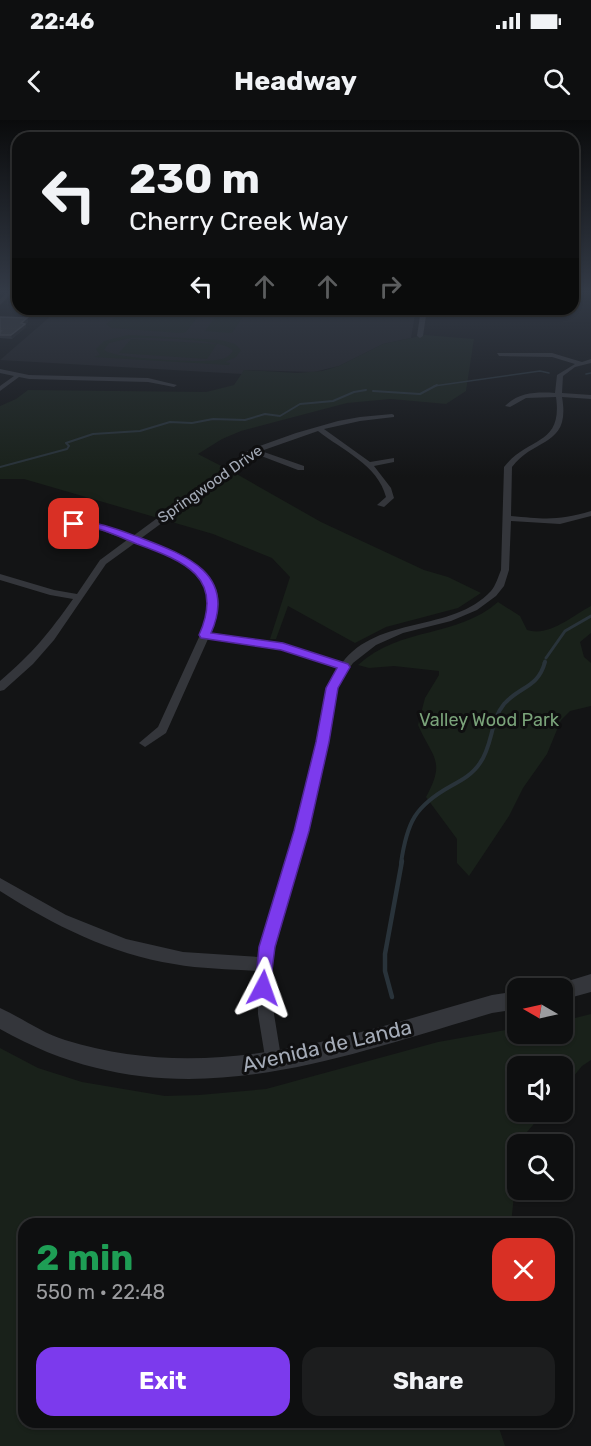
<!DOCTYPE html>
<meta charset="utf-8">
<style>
body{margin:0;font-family:Rubik,sans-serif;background:#1c1d1e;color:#f1f3f6;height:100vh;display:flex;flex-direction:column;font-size:22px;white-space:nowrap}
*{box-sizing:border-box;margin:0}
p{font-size:20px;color:#9b9c9f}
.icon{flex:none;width:33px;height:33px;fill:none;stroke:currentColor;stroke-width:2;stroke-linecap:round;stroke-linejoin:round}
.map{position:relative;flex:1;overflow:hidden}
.panel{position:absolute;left:18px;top:1098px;width:555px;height:210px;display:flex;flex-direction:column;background:#0e0f10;border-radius:18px;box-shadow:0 2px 4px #0004,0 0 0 2px #2e2f30}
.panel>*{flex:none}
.top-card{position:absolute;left:12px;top:12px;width:567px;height:183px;border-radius:18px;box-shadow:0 2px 4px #0004,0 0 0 2px #2e2f30;background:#0e0f10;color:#f1f3f6;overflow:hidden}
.needle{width:39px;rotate:279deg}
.tools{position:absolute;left:507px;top:858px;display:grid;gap:12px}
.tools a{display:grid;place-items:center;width:66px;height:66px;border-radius:12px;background:#0e0f10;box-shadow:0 2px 4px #0004,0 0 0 2px #2e2f30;font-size:30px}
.pin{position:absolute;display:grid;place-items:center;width:51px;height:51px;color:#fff;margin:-26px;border-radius:12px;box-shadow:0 3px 9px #0006}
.me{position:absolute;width:66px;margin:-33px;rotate:4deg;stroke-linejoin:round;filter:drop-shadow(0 0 4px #0008)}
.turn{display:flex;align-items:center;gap:21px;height:126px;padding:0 18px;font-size:27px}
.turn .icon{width:78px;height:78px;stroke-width:2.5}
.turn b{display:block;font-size:42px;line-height:51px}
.lanes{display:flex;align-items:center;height:57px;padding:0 18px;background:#0003;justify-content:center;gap:30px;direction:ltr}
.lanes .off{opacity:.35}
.round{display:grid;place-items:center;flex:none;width:63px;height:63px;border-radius:18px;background:#1c1d1e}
.overview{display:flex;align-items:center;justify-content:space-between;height:102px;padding:0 18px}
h1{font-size:36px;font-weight:700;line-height:45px;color:#1e9e55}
.primary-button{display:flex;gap:12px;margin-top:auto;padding:12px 18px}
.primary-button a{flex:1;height:69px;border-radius:18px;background:#7c3aed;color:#fff;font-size:24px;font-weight:700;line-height:69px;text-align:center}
.primary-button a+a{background:#1c1d1e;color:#f1f3f6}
.status{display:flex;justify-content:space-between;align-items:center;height:42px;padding:0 30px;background:#0e0f10;direction:ltr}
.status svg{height:16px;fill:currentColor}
header{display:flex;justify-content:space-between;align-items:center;height:78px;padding:0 18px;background:#0e0f10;font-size:27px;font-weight:700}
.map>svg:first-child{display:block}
.built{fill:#1f2023}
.green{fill:#19211a;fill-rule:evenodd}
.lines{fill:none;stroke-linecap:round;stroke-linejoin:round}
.stream-far4{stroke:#29333a;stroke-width:1.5}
.stream-far3{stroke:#29333a;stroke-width:2}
.stream-far2{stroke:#29333a;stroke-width:3}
.stream-far1{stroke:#29333a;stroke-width:4}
.stream{stroke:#29333a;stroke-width:4.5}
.minor{fill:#34363b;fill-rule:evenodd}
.tertiary{fill:#34363b;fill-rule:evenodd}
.wall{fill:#2c2d31}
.shaded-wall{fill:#1d1e20}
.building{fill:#393b3f;stroke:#4a4c52;stroke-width:1.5}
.route{fill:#7c3aed;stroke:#51269a;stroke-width:1.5}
.labels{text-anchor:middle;stroke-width:6;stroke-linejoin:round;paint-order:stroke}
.far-street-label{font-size:15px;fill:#a4abb7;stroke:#0f0f10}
.park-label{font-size:18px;fill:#7aa37a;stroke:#0f0f10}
.near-street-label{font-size:21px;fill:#a4abb7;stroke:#0f0f10}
</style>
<div class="status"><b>22:46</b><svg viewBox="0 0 49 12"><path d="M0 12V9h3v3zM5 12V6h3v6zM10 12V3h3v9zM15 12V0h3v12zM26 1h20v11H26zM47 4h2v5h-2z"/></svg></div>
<header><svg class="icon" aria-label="back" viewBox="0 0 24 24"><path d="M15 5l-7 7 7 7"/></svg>Headway<svg class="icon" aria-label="search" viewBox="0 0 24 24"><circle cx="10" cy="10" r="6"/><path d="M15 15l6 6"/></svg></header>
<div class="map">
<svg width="591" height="1326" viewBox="0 0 591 1326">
<rect width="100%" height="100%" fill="#131415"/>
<!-- built -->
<polygon class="built" points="59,189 416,189 411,218 383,224 339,246 314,252 244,250 242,254 0,240"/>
<!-- green -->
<g class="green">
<polygon points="127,189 204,189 186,212 181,213 111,208 106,204"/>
<polygon points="221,189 248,189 232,213 205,211"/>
<path d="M128,215L221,220L235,224L241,230L236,237L225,242L230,243L229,245L94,237L100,235L96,229L104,221ZM131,218C148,218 226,218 233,231C229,237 224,239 217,240C201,243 114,239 104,230L109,223Z"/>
<polygon points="425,215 474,219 466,271 446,284 391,279 347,283 241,311 222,319 198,334 233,352 321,402 424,450 448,457 481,473 458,488 386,507 355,523 288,486 276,519 270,519 290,457 272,438 213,414 24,359 0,359 0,286 16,279 28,270 206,272 234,265 244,250 297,253 322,251 339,246 383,224"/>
<polygon points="131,219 217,224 207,239 119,233"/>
<path d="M498,482L520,496L527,510C549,517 572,496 591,486V513L580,522L584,537L591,543V586L570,591L561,600L547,634L523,668L509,696L469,756L457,743V719L426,677C446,640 433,639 418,605L425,578L439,555V551L394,546L369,548L358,545C401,506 457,518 498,482Z"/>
<polygon points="591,894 591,940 582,946 563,969 562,946 518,946 518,992 544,992 521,1019 520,1024 518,1024 517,1047 511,1104 24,1104 24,1302 497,1302 505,1326 0,1326 0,928 38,948 82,962 165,976 199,975 266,969 438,922 517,908 518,914 562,914 563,901"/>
</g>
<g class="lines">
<!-- stream-far4 -->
<g class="stream-far4">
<polyline points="586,254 591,253"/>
<polyline points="434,266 540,251 549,253"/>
</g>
<!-- stream-far3 -->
<g class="stream-far3">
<polyline points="373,271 420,274 437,265"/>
<polyline points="0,347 67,329 69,326 66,323 93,314 140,311 170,302 192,303 213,299 245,300 265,294 280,296 300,284 333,281 354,272 366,270"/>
</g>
<!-- stream-far2 -->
<g class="stream-far2">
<polyline points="546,538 565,511 591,496"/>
<polyline points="544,543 545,541"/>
</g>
<!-- stream-far1 -->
<path class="stream-far1" d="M401,743C407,702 415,686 451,666C462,660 473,654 480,643C493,625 490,601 504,584C520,566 538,568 545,542"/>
<!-- stream -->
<polyline class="stream" points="392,877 385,851 385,834 402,741"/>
<!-- minor -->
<g class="minor">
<polygon points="421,189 427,189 423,216 420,218 417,216"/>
<path d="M497,233H552L582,242L591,239V243L575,247L563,256L562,273L591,275V279L562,277C571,327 534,317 512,347L511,396C544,399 558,401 591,391V396L560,404L511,401L509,450L504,466L496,476L477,490L451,501L403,513L376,525L353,543L342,558L334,580L329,622L307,711L271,844L274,894L282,943L280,949L274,951L268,949L266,943L258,894L257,851C229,849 201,849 174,844C111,834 53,805 0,771V758L66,795L126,819L183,832L259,837C278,769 297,701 315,632C322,604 320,572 338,549L282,529L208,519L166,613L145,627L139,623L158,607L200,515L209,489L207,470L191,448L171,436L135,423L106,444L54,520L33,544L4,570L0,571V561C32,534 49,513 73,479L50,475L0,460V454L54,470L77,474L100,440L127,420L89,406H71V402H90L133,416L251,329L296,313L338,301L360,297L392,294L394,295V297L360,301L324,309L370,342L394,338V342L374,346L391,368L394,378L384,387L377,385L386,377C378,345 342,330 318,311L261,331L304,346V350H298L256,334L140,419C170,430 226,448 218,491C217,498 213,506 211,513L283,523L342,543C378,495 452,513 491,471C496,465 498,457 501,450L504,347C528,316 563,326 556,277L526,278L510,287L505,286C519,272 537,272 555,273L557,255L575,244L552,237L499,236Z"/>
<polygon points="0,249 29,255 148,258 177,265 174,267 148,262 29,259 19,257 0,271 0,266 14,256 0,253"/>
</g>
<!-- tertiary -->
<g class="tertiary">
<polygon points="8,171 14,171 0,185 0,179"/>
<polygon points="591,854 591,872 562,880 562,868 554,868 555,865"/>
<path d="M518,871V889L492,893C323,943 167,1004 0,909V888C22,898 42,913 65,920C213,966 350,915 492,875Z"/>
</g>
</g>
<!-- wall -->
<polygon class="wall" points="0,197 27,198 28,202 25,204 26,207 12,219 0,218"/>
<!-- shaded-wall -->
<polygon class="shaded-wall" points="27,198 28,202 25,204 26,207 12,219 11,215 21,203"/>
<!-- building -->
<polygon class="building" points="0,197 27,198 21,203 25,204 11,215 0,215 0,212 1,211 0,211"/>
<!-- sky -->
<linearGradient id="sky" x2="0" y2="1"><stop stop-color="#0a0b0c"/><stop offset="0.48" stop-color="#333a46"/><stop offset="1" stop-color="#333a46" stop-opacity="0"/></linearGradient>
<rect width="591" height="357" fill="url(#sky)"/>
<!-- route -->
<path class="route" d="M74,401C97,401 119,410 141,418C186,435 237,454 211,513L283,523L348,544L350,547L338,568L329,622L309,711L275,827L269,874L263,877L257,874L255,868L259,827L294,711L316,622L326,568L337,548L281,530L201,518L199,515C225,457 184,441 137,424C122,418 105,409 89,407C83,406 77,407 70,406V402Z"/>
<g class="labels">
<!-- far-street labels -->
<g class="far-street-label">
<text transform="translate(210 364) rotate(-35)" y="5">Springwood Drive</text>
</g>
<!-- park labels -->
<g class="park-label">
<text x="489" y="606">Valley Wood Park</text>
</g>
<!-- near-street labels -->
<g class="near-street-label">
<text transform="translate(327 926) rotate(-13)" y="7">Avenida de Landa</text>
</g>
</g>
</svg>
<div class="tools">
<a><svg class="needle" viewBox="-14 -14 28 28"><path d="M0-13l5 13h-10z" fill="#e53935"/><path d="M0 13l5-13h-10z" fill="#9b9c9f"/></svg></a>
<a><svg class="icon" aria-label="sound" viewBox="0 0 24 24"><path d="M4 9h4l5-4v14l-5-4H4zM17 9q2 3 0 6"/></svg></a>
<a><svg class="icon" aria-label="search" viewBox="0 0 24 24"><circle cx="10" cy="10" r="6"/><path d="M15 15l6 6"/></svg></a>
</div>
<div class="pin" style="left:74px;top:404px;background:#d93025"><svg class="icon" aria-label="arrive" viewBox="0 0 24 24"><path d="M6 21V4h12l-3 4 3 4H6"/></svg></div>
<svg class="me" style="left:263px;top:868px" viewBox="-20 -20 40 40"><path d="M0-17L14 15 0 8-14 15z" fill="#7c3aed" stroke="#fff" stroke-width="4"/></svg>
<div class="top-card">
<div class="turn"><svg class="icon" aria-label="left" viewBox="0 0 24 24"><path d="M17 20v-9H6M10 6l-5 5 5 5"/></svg><div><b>230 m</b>Cherry Creek Way</div></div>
<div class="lanes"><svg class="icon" aria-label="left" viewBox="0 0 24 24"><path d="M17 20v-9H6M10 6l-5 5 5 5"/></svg><svg class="icon off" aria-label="ahead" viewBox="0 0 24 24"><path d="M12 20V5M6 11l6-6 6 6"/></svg><svg class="icon off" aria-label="ahead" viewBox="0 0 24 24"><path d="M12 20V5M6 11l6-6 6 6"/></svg><svg class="icon off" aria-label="right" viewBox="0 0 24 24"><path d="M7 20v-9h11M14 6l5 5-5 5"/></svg></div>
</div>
<section class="panel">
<div class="overview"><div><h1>2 min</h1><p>550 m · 22:48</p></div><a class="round" style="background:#d93025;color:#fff"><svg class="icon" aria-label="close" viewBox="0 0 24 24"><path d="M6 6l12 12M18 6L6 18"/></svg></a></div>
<div class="primary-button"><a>Exit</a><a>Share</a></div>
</section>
</div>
